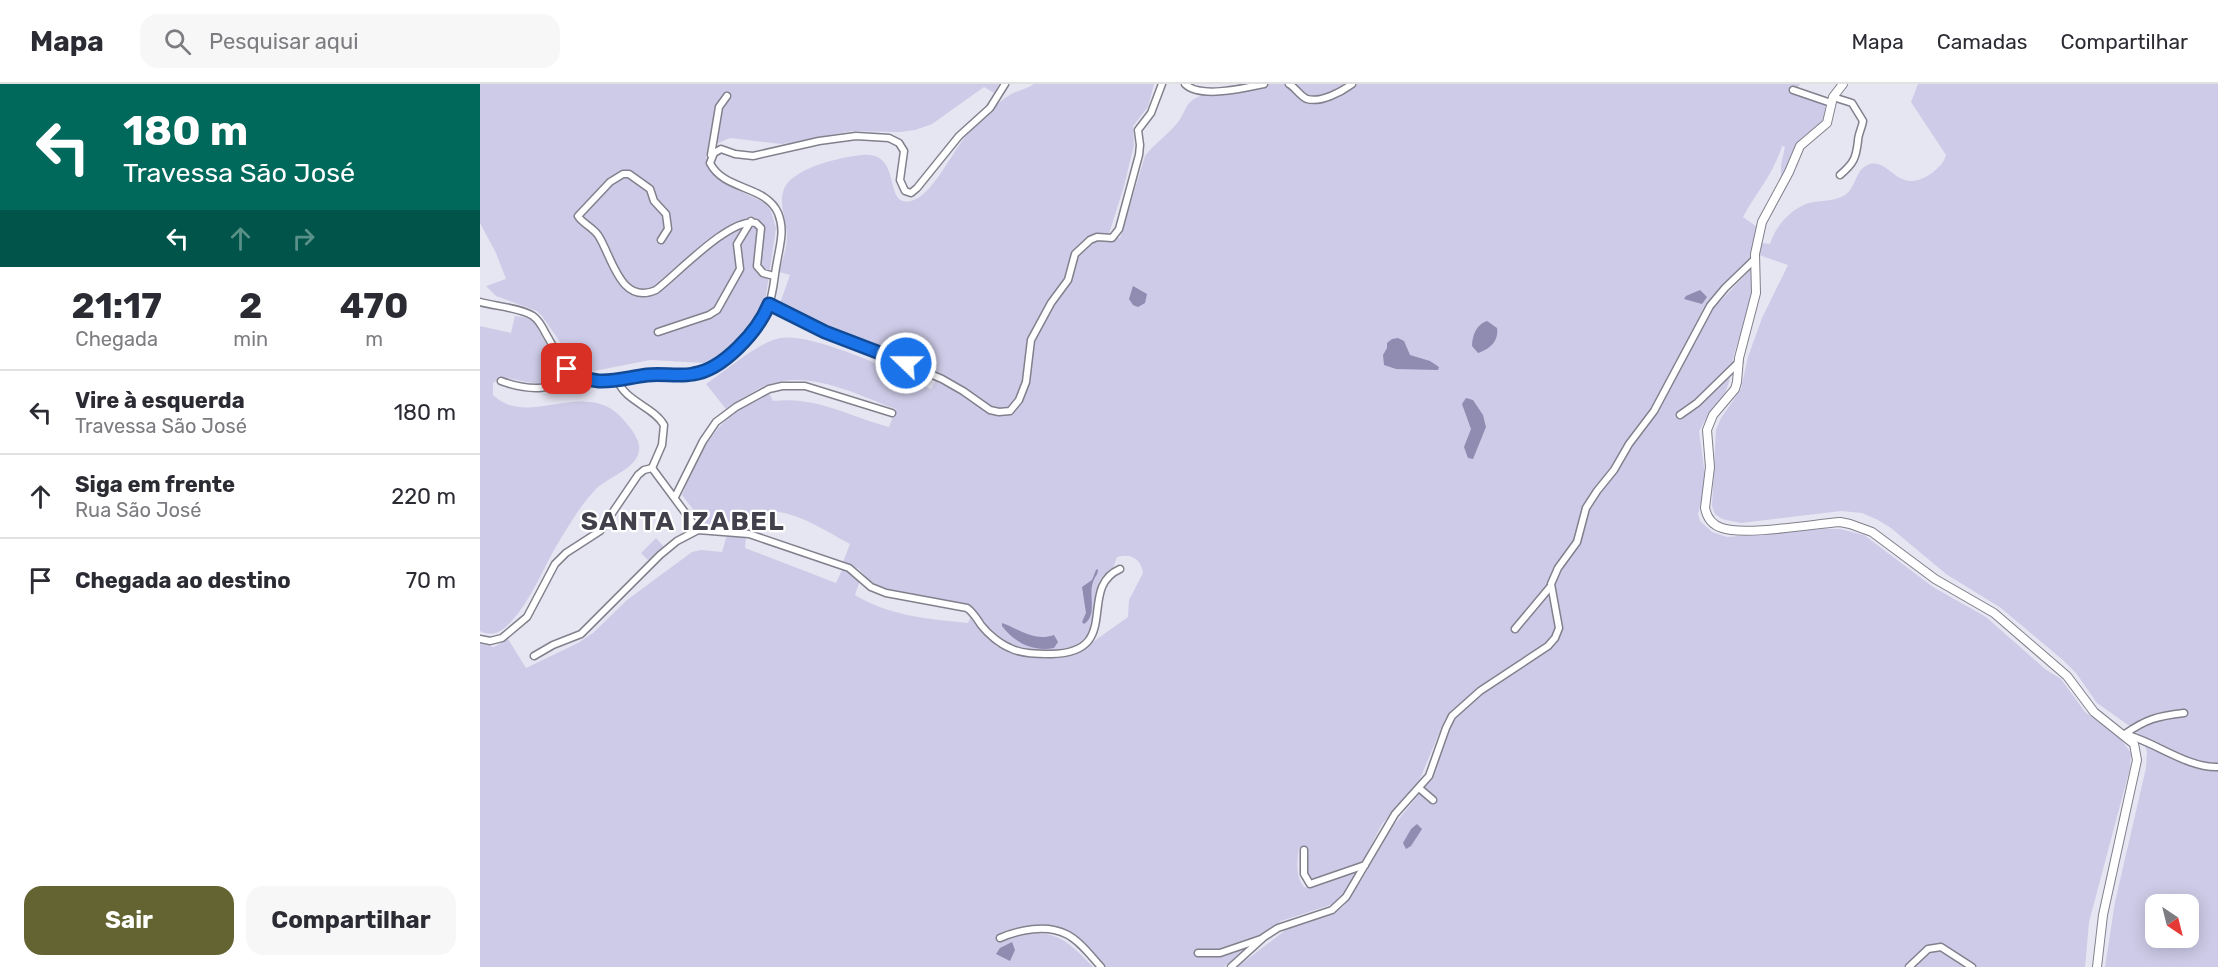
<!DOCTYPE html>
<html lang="pt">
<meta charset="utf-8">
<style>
body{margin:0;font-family:Rubik,sans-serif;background:#f7f7f7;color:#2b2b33;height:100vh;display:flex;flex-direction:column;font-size:22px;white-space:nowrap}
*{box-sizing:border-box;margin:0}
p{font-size:20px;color:#7c7c81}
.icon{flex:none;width:33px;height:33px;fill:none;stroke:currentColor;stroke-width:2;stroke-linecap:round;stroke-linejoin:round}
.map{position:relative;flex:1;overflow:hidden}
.sheet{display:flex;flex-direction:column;background:#fff;width:480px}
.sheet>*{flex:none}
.guide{background:#00695c;color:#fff;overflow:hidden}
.needle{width:39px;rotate:145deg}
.fabs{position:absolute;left:1665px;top:810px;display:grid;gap:12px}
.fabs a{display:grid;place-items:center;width:54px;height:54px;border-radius:12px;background:#fff;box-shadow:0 3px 15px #0003;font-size:30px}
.pin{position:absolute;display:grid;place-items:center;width:51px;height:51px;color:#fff;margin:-26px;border-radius:12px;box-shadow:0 3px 9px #0006}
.me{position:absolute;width:66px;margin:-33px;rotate:292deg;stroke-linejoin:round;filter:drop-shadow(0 0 4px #0008)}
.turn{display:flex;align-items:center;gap:21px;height:126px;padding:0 24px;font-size:27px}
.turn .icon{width:78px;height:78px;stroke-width:2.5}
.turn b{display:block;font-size:42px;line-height:51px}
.lanes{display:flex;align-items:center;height:57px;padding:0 24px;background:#0003;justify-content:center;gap:30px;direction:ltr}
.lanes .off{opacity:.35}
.eta{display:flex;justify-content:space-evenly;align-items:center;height:102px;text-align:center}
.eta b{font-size:36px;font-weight:700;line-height:42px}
.action{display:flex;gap:12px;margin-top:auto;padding:12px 24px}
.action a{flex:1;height:69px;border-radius:18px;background:#636431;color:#fff;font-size:24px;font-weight:700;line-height:69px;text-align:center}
.action a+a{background:#f7f7f7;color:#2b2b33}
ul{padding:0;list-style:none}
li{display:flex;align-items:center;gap:18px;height:84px;padding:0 24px;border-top:2px solid #e1e1e2}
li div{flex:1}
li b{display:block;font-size:22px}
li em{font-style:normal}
header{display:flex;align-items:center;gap:36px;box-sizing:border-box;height:84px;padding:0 30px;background:#fff;border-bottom:2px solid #e1e1e2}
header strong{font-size:28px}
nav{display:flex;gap:33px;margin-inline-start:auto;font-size:21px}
.search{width:420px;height:54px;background:#f7f7f7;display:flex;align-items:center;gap:15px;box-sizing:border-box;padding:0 21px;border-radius:18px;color:#7c7c81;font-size:22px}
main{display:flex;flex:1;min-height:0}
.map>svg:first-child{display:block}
.green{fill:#cdcbe7;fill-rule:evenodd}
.water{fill:#8f8bb1}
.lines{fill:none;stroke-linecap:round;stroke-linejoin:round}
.minor-casing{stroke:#81808c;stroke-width:9}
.tertiary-casing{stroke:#81808c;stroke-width:10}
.minor{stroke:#fff;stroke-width:6}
.tertiary{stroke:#fff;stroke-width:8}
.route-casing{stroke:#114b97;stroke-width:15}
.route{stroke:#1a73e8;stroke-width:10}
.labels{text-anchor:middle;stroke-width:4.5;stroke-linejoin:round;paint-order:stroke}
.district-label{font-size:26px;font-weight:bold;letter-spacing:1.5px;fill:#42414b;stroke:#fff}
</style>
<header>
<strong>Mapa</strong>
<div class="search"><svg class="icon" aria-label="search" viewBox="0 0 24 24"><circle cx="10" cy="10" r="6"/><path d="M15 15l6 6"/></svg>Pesquisar aqui</div>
<nav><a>Mapa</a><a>Camadas</a><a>Compartilhar</a></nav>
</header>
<main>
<section class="sheet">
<div class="guide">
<div class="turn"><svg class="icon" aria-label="left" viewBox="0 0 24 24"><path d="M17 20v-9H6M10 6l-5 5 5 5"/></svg><div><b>180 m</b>Travessa São José</div></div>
<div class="lanes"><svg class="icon" aria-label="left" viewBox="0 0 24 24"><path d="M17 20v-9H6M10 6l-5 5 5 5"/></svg><svg class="icon off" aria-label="ahead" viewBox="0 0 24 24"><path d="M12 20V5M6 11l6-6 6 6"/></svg><svg class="icon off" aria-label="right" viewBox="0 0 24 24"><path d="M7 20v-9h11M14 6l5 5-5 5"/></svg></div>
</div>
<div class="eta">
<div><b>21:17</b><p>Chegada</p></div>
<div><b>2</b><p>min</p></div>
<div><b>470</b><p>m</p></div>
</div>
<ul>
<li><svg class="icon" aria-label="left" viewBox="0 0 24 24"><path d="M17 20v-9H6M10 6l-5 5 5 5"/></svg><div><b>Vire à esquerda</b><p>Travessa São José</p></div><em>180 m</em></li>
<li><svg class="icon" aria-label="ahead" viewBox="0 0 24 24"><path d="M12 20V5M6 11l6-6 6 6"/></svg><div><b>Siga em frente</b><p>Rua São José</p></div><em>220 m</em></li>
<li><svg class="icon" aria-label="arrive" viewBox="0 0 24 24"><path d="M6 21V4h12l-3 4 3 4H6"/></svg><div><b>Chegada ao destino</b></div><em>70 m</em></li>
</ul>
<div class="action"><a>Sair</a><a>Compartilhar</a></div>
</section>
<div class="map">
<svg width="1738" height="883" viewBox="0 0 1738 883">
<rect width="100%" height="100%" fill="#e6e5f2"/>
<!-- green -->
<g class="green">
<polygon points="0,0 519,0 514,9 504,3 452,40 435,46 420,48 372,47 302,60 250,54 231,62 226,72 229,84 242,96 256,105 285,119 291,127 296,144 285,218 264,249 238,272 224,279 170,276 109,288 99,285 62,232 57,227 16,212 6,202 26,195 16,169 0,139"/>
<path d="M554,0H674L668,23L653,42L654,61L644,102L629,150L640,154L665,72C675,59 688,51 698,38C704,30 706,20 714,15C727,7 742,12 759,0H1320L1314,9L1345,20C1346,47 1333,40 1320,57C1312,68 1307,84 1301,96V81L1305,63L1302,62C1294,89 1276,109 1263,133L1277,143L1271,176L1244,201L1223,227L1170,327L1105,419L1092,461L1072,489L1067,502L1032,544L1035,547L1068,508L1077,542L1074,552L1066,561L1007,598L975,624L965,635L939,697L902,740L882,779L832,796C824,788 826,776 826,765L819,764C817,777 815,792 824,803L831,804L877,787L864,810L853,820L801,837L744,883H625C614,871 602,854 588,847C566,835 535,842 515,852L519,858C567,842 580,848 613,883H0V560L14,563L28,555L46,584L98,559L113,549L147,516L212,468L221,466L242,468L247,451L266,453L265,464L356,499L363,484L380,496L375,511C409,532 449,535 488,539L490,534L516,562L530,569L565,575L596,570L648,533L649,516L663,489C661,474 650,469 637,473L633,484L621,494L618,502L613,541L611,548L596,562L572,568L553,567L528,559L508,543L488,521L414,508L401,504L389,496L379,485L363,478L370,460C345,447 311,423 282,428C263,432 246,441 226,442L202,411C222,361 238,331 289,309L293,317C337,312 368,332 409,343L416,325C375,310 326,283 282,303C270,309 258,317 246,325L226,300C247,286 277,259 300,254C333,248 420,289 451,305L458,292L389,258L299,222L310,191L299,188C302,177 307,164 307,153C307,138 299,122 303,108C309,84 361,73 382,71C424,67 402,124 431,117C452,112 472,68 486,52C498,39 512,24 525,14C534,7 545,6 554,0Z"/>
<path d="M1438,0H1738V883H1625L1635,818L1666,684L1667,668L1663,655L1651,643L1617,619L1596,589L1584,577L1521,524L1466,490L1411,444L1396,435L1382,429L1361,427L1261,439L1242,435L1235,430L1232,422L1236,346L1241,334L1261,305L1268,273L1282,234L1308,181L1279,171L1281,159L1290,160C1295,143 1310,125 1329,119C1341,116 1354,118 1365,111C1377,103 1375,84 1390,80C1411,75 1418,113 1452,89C1458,84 1464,79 1466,71L1431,18ZM1676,820H1708V854H1676Z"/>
<polygon points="1272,184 1273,202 1271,218 1254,270 1249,298 1245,309 1226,335 1219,347 1225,391 1225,404 1218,430 1220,437 1232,448 1247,453 1344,445 1360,445 1384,451 1453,503 1506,533 1565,585 1581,595 1605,628 1640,654 1651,669 1650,684 1609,838 1605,883 757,883 807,845 853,830 863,823 883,794 909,747 949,698 970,644 977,633 986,623 1017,599 1075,558 1079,552 1082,540 1073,501 1079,486 1093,469 1111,418 1181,322 1230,228"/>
<path d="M35,232L48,234L54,238L70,267L71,274L63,301L21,293L13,299V311C47,345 104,294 141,333C147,340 153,346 157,355C169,382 129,391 115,406C99,423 86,446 74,466C62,488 41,537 18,548C12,551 6,550 0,547V242L31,249Z"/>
<polygon points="176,454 185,464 170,478 161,469"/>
</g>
<!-- water -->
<g class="water">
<polygon points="653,202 667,210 665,219 658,223 653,221 649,215"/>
<polygon points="1220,206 1227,213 1222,220 1204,215 1206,212"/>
<path d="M1007,237L1017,244C1019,257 1010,265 998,269L992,262C992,251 997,240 1007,237Z"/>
<polygon points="918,254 924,257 930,271 950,277 959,283 958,286 916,285 904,281 903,271 907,264 907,259 912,255"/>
<polygon points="986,314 993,316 1003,331 1006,343 993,375 988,374 984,363 991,345 982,320"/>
<path d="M618,485C618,491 615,492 613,498C608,512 618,531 604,540L602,538L606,529L602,503L612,496L616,486Z"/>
<path d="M522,539C539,545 554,558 574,551L578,558L574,564C553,568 535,559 522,542Z"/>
<polygon points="937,740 942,745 931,762 926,765 923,759 931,745"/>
<polygon points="532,858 535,866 530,877 516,870 520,864"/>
</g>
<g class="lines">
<defs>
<g id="minor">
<path d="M705,0C720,15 765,4 784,0"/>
<path d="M809,0C816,4 820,12 827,15C841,19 861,8 872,0"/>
<polyline points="1313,6 1351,19"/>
<path d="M1353,13L1372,19L1383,37C1382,44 1378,50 1378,57C1376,74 1374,79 1360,91"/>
<polyline points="231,71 239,23 247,12"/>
<path d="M181,156L188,145L186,130L174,117L170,105L149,90H143L130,98L98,132C102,139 112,143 118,151C132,172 140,222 176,206C197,190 251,132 276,139L281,144L277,182L283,189L294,192"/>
<path d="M0,218C14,222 41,224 53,232C59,236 63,244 66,250C82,277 81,285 113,296C131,302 149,294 167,291C186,289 207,295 225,287C250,276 278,248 288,223C294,209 294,192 297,178C300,160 305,146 298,129C286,101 244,107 230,79L234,69L241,65L255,70L273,72L339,57L376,52L409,54L419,59L424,67L420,96L425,107L431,109L437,104L479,52L510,24L525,0"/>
<polyline points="289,220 336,244 401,269 462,295 483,307 510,326 519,328 530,327 539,316 546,298 551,256 571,219 588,196 595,170 610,156 617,153 632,154 639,145 659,71 660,61 658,46 671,29 682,0"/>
<polyline points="178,248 229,231 237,226 260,185 257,160 271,137"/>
<path d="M21,297C51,308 72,306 100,291"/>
<path d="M138,297C145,317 174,323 184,341L182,361L172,384"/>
<polyline points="1200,331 1217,319 1259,278"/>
<polyline points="172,384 218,446"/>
<polyline points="195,413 223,357 236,338 256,323 289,305 302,302 325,302 412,329"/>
<polyline points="1035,545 1071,502"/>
<polyline points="0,555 10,557 22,554 47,533 75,480 86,469 120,447 158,391 164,386 172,384"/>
<path d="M54,572L73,561L101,550L180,471L197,457L218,446L269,450L369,484L391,503L406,509L487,524C493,528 497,535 501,541C508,550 520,560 530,564C542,570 558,570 571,570C644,569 596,504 640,485"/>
<path d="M1645,650C1675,658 1707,684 1738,683"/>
<path d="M1645,650C1666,635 1678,632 1704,629"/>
<polyline points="939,704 953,716"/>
<polyline points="824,766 824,790 830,800 885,781"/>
<path d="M520,854C539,846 566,840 586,850C599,856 611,872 621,883"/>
<polyline points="718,869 740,869 781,855"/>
<polyline points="751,883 784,853 798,844 852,826 866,813 915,730 949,692 966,644 972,632 1000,607 1068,562 1075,554 1079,544 1071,500 1078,484 1097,458 1106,424 1117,407 1134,386 1149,360 1174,327 1230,222 1245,204 1274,176"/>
<polyline points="1429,883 1448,865 1461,863 1492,883"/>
</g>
<path id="tertiary" d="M1363,0L1353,13L1347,39L1320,62L1309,88L1282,138L1275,170L1276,209L1259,274L1257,298L1255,305L1233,331L1227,346L1230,383L1225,424C1227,434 1232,441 1242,444C1264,452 1334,440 1360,438L1370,440L1392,448L1455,495L1514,529L1587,592L1614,628L1654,660L1657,676L1623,831L1617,883"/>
</defs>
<!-- minor casing -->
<use href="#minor" class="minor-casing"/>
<!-- tertiary casing -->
<use href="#tertiary" class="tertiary-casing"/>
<!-- minor -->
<use href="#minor" class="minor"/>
<!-- tertiary -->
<use href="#tertiary" class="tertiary"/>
</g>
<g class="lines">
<defs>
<path id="route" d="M87,285C116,305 136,295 167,291C182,289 198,293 213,290C243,286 278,247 289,220L345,248L426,279"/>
</defs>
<!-- route casing -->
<use href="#route" class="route-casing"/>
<!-- route -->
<use href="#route" class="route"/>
</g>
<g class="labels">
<!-- district labels -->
<g class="district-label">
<text x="203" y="446">SANTA IZABEL</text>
</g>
</g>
</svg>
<div class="fabs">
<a><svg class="needle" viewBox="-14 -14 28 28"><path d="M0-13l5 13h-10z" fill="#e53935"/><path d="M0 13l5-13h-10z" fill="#7c7c81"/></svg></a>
</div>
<div class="pin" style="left:87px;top:285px;background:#d93025"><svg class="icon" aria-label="arrive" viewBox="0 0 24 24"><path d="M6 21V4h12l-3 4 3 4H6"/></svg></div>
<svg class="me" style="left:426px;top:279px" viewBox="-20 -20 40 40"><circle r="17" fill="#1a73e8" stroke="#fff" stroke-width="3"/><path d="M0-11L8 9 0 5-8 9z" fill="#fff"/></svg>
</div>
</main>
